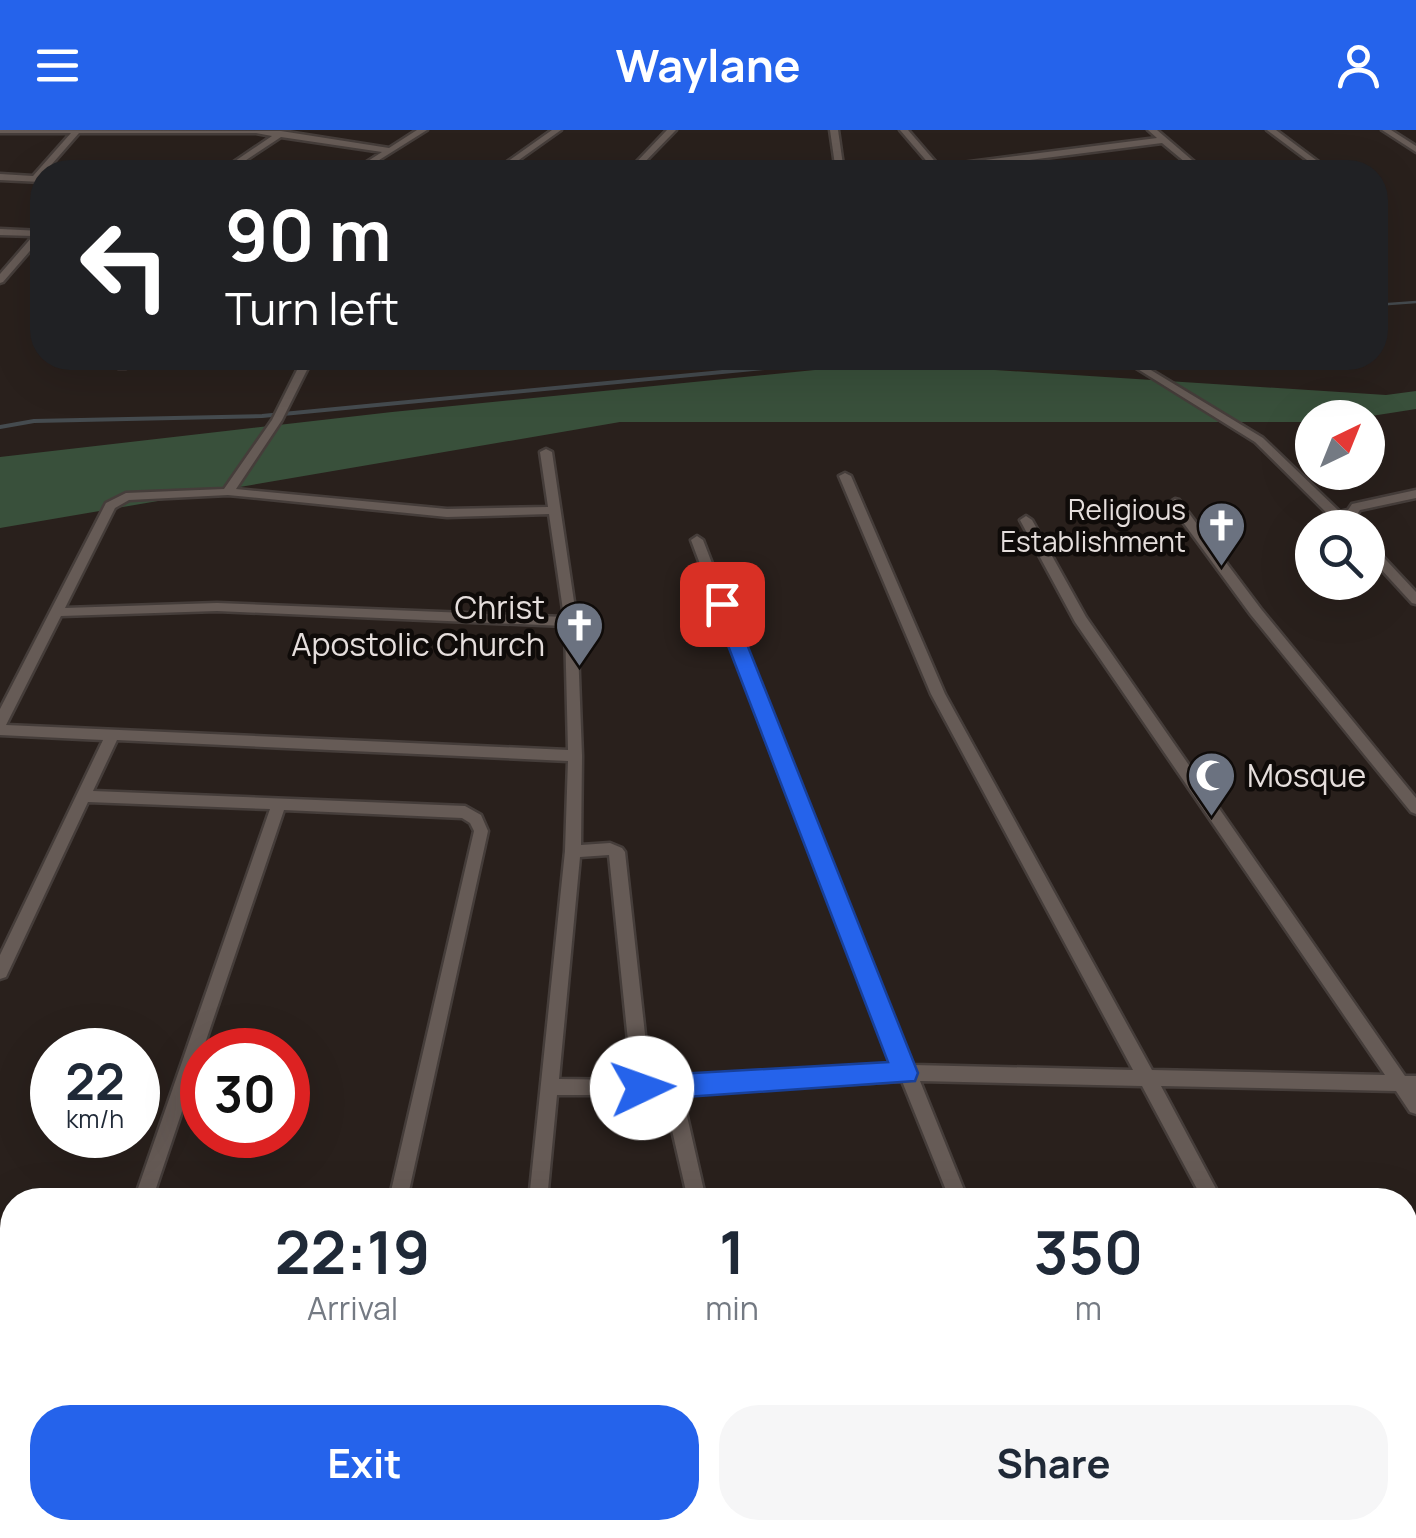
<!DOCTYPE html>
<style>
body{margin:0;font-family:Manrope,sans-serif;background:#f6f6f7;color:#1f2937;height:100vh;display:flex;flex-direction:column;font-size:38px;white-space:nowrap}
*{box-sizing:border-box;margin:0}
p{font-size:32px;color:#747a83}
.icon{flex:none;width:55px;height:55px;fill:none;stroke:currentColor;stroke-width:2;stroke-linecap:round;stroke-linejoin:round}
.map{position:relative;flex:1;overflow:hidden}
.panel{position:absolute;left:0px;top:1058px;width:1418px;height:352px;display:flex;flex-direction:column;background:#fff;border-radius:40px 40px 0 0;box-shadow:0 10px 40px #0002}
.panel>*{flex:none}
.hud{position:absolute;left:30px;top:30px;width:1358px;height:210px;border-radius:40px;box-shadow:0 10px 40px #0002;background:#202124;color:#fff;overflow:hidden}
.needle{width:65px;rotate:43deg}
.tools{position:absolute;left:1295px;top:270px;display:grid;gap:20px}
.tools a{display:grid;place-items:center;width:90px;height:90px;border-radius:50%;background:#fff;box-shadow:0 10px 40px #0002;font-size:50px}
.speed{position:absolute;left:30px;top:898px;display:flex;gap:20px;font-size:50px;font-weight:700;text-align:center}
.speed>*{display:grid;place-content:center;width:130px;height:130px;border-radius:50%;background:#fff;box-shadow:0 10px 40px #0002;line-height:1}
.speed small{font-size:25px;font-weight:400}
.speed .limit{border:15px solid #d22;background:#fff;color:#111}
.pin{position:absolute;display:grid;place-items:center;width:85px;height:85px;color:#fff;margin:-42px;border-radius:20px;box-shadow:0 5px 15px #0006}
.me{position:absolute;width:110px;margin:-55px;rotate:87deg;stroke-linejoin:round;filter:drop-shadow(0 0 8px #0008)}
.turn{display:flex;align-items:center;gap:35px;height:210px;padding:0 30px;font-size:45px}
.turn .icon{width:130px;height:130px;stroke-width:2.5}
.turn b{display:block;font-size:70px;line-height:85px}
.eta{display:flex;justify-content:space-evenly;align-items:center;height:170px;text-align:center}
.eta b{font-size:60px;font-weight:700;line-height:70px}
.cta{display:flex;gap:20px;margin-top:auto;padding:20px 30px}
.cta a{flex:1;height:115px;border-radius:40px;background:#2563eb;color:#fff;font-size:40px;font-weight:700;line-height:115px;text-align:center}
.cta a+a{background:#f6f6f7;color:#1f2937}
header{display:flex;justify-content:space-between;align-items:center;height:130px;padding:0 30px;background:#2563eb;color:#fff;font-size:45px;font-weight:700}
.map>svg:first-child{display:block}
.green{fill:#39503b}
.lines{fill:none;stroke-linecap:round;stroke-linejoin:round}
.stream-far1{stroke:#454b4f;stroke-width:2.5}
.stream{stroke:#454b4f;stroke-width:4}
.minor-casing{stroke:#453d3a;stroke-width:5}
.minor{fill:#665b56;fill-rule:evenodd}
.route{fill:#2563eb;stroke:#184099;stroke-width:2.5}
.labels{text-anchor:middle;stroke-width:9;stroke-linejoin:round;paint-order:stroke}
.far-poi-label{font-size:28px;fill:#e5dedc;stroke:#0f0b09;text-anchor:end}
.poi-label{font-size:32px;fill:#e5dedc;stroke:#0f0b09;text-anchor:end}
</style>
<header><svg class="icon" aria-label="menu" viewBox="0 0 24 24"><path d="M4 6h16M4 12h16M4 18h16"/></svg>Waylane<svg class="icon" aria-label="person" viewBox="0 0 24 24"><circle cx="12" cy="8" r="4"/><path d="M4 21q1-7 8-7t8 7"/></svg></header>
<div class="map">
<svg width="1416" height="1408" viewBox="0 0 1416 1408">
<rect width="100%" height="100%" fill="#29201c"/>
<!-- green -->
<polygon class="green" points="885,233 1386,265 1416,261 1416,279 1365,287 1312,288 1312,292 620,292 0,398 0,327 392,282"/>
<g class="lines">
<!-- stream-far1 -->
<g class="stream-far1">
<polyline points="1375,175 1416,172"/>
<polyline points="809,234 873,228"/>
</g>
<!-- stream -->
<polyline class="stream" points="0,297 34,291 262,286 838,231"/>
<defs>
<g id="minor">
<polygon points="0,0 281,1 389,18 417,0 427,0 360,42 351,42 382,22 281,7 228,42 219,42 272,6 256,3 79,3 45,42 42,42 42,52 0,50 0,44 33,46 71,3 0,3"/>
<polygon points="552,0 561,0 502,42 493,42"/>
<polygon points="667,0 676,0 635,42 627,42"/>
<polygon points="830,0 838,0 844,42 836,42"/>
<polygon points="900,0 908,0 939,36 1157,8 1148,0 1157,0 1206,42 1197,42 1162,13 936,42"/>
<polygon points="1267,0 1276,0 1332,42 1323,42"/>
<polygon points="1382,0 1391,0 1416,16 1416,22"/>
<polygon points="738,39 766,39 770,42 734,42"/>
<polygon points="1375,75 1383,80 1383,84 1375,82"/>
<polygon points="0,99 42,101 42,107 3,152 0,153 0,144 33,106 0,105"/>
<polygon points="124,228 134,228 126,238 118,238 117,236"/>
<path d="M303,228H313L282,290L236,359L447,379L548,377L540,322L546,319L552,322L577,492L582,626L581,715L610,713L622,718L625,722L650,950L896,936L776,636L691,410L697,406L703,410L790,636L913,935L1133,940L931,564L839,346L845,343L851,346L945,564L1152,940L1385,945L1075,492L1020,390L1026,386L1032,390L1086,487L1405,946H1416V984L1410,982L1396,961L1161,956L1222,1070H1203L1142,956L920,951L968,1070H950L902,951L682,964L706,1070H688L664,965H557L547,1070H529L565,721L568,631L117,610L93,661L465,676L481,685L488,701L407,1070H389L474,701L470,693L462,688L284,680L152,1070H134L270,679L88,672L6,847L0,849V825L103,610L0,605V579L106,373L126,363L224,359L272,290ZM228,365L447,387L549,384L564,487L217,473L65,478L115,378L129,370ZM217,481L565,496L568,620L6,595L61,486ZM609,725L632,950L559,949L580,727Z"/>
<polygon points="1120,228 1131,228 1263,308 1340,382 1348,380 1352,374 1416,360 1416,368 1360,380 1356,386 1346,388 1355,398 1342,398 1255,312"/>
<polygon points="1175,369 1179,370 1261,479 1416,668 1416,684 1411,682 1251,485 1169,373"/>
<polygon points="1368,414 1372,415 1416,462 1416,474 1412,473 1368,425"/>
<polygon points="0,1137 12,1138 12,1156 0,1157"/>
<polygon points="310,1398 332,1398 330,1408 308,1408"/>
<polygon points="485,1398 507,1398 505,1408 483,1408"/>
<polygon points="777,1398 799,1398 802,1408 780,1408"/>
<polygon points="1087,1398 1109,1398 1113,1408 1091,1408"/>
<polygon points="1379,1398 1402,1398 1407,1408 1384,1408"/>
</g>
</defs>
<!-- minor casing -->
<use href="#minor" class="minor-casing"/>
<!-- minor -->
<use href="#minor" class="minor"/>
</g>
<!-- route -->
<polygon class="route" points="722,468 731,474 918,943 915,951 642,970 632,966 628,958 632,949 642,946 888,932 712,474"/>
<!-- icons -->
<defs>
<symbol id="church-pin" viewBox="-11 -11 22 30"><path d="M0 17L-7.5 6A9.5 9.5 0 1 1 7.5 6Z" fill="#6b7280" stroke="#0f0b09"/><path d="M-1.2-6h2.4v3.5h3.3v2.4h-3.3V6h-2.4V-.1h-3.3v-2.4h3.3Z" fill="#fff"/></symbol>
<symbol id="mosque-pin" viewBox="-11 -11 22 30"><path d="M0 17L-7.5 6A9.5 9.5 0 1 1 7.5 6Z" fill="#6b7280" stroke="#0f0b09"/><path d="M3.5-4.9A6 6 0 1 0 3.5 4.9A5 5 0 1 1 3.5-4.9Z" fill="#fff"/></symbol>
</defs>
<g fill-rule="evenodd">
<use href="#church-pin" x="1194" y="368" width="55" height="75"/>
<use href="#church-pin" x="552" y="468" width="55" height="75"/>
<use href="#mosque-pin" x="1184" y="618" width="55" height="75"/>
</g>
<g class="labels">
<!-- far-poi labels -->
<g class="far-poi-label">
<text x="1186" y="390">Religious<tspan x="1186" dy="32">Establishment</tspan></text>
</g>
<!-- poi labels -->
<g class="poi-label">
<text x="545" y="489">Christ<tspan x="545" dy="37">Apostolic Church</tspan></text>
<text x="1247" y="657" text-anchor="start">Mosque</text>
</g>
</g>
</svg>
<div class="tools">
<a><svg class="needle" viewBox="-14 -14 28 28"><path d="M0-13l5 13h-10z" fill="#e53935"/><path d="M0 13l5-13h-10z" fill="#747a83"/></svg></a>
<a><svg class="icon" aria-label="search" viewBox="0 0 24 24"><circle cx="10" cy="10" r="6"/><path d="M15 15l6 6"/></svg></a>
</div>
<div class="speed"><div>22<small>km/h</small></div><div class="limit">30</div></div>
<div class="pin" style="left:722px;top:474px;background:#d93025"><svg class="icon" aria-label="arrive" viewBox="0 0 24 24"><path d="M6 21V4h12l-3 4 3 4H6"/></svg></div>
<svg class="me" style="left:642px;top:958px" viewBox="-20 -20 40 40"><circle r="19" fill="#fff"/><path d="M0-13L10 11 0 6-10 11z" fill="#2563eb"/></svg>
<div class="hud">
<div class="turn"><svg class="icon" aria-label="left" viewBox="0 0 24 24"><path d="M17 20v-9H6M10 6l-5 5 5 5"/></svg><div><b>90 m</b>Turn left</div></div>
</div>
<section class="panel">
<div class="eta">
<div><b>22:19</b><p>Arrival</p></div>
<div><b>1</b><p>min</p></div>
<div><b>350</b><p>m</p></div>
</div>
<div class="cta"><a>Exit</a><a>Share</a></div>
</section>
</div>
